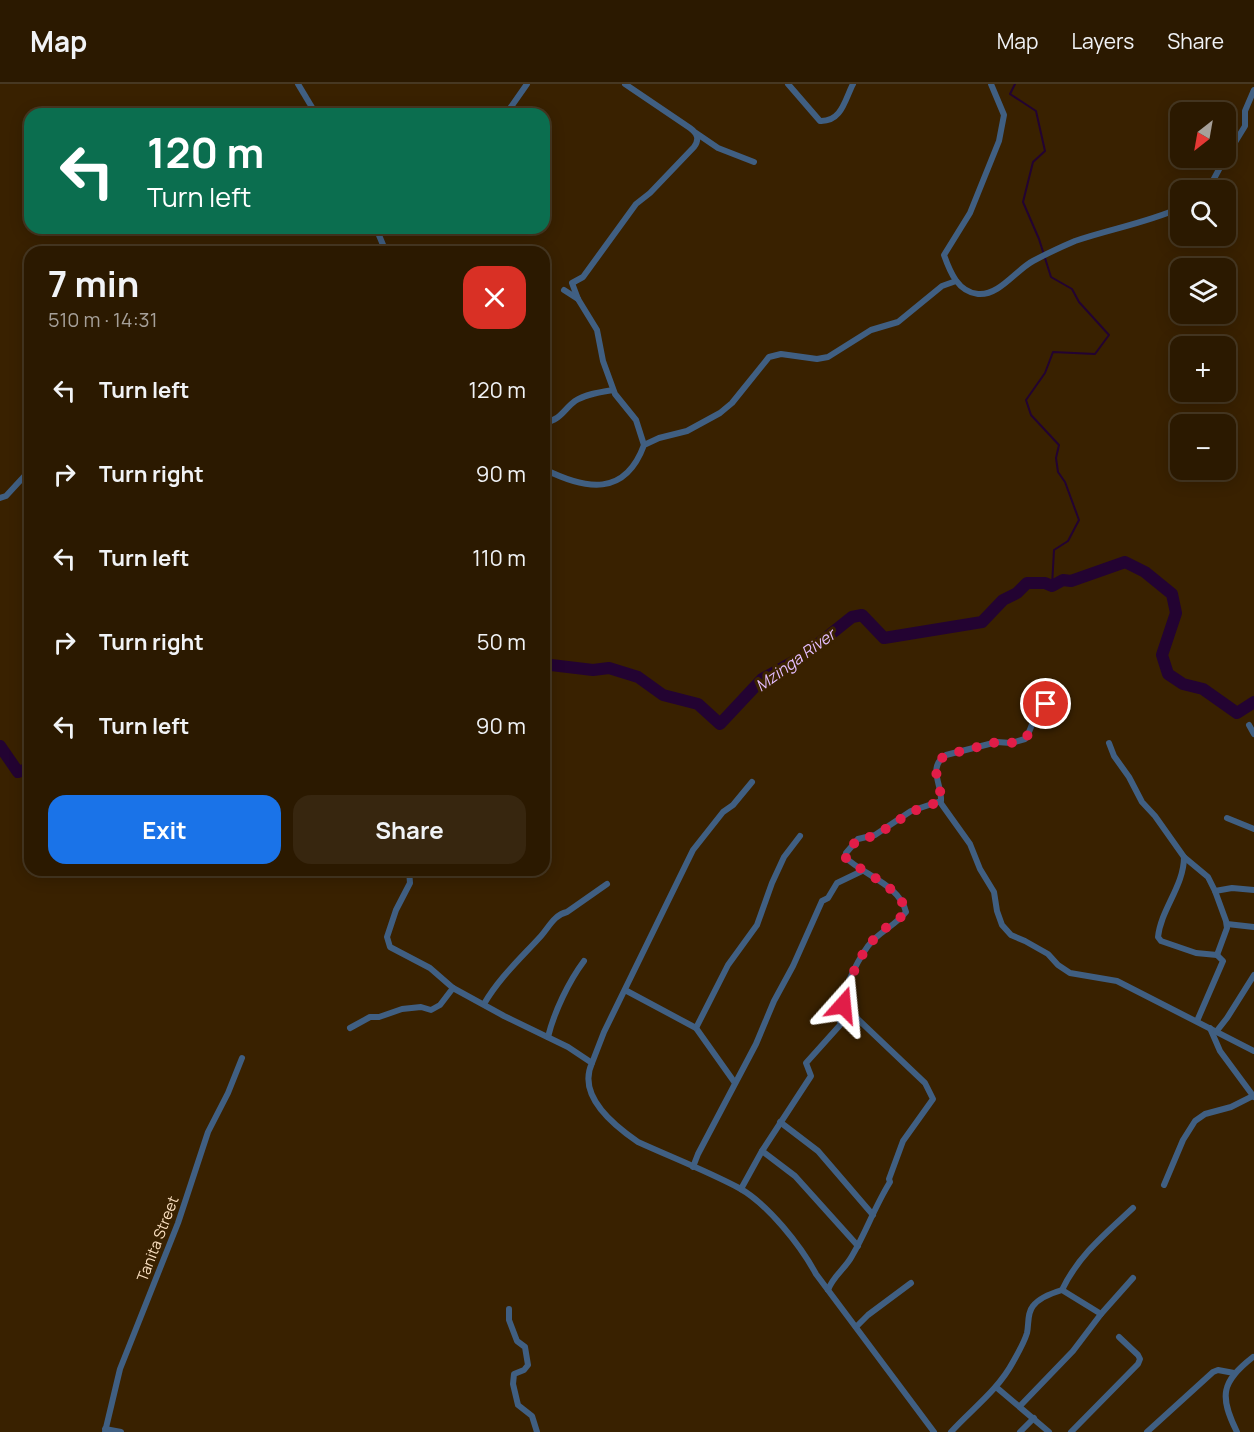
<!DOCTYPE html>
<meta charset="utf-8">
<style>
body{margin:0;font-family:Manrope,sans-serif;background:#37260f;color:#f1f3f6;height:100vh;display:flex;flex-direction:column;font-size:22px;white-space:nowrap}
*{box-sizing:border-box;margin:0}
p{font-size:20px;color:#a6a099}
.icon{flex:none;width:33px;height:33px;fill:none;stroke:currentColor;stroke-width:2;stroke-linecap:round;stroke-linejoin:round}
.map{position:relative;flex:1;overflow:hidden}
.drawer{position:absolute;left:24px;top:162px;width:526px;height:630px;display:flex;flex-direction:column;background:#2b1900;border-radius:18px;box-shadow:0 3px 15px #0003,0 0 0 2px #473822}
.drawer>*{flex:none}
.top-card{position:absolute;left:24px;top:24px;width:526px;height:126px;border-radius:18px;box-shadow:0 3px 15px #0003,0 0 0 2px #473822;background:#0b6e4f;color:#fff;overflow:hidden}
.needle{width:39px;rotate:211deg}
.tools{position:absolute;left:1170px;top:18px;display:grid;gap:12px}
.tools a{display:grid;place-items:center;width:66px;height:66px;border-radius:12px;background:#2b1900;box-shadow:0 3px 15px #0003,0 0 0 2px #473822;font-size:30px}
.pin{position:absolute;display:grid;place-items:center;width:51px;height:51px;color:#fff;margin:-26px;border:3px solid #fff;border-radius:50%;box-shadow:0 2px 6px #0007}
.me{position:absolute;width:66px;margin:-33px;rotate:18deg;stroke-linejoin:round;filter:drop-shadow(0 0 4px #0008)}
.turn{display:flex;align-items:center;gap:21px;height:126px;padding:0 24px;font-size:27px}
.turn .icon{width:78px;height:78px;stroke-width:2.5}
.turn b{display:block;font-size:42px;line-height:51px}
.round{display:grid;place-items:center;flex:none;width:63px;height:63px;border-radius:18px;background:#37260f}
.headline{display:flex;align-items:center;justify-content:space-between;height:102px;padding:0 24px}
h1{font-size:36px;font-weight:700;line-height:45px}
.primary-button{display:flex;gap:12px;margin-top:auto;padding:12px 24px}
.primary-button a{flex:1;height:69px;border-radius:18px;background:#1a73e8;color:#fff;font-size:24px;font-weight:700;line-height:69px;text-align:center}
.primary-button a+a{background:#37260f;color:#f1f3f6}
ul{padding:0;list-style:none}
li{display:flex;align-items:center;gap:18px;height:84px;padding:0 24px}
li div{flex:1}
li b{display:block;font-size:22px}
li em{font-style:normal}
header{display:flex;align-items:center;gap:36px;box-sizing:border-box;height:84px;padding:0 30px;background:#2b1900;border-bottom:2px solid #473822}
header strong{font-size:28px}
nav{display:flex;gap:33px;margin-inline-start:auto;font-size:21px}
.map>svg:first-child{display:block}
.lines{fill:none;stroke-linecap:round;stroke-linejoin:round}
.stream{stroke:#230332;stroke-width:2}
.river{stroke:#230332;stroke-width:12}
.street{stroke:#405f82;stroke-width:6}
.route{stroke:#e11d48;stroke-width:10;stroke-dasharray:0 18}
.labels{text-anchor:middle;stroke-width:6;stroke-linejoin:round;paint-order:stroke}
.street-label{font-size:15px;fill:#fee3c3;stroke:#392100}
.water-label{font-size:16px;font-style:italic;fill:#e4bdfd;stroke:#392100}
</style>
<header>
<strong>Map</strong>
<nav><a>Map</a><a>Layers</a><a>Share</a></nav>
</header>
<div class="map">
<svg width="1254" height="1348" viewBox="0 0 1254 1348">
<rect width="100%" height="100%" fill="#392100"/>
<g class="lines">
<!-- stream -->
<polyline class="stream" points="1015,0 1010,10 1036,27 1045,67 1033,78 1023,118 1039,155 1051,193 1072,205 1079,218 1109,251 1095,270 1053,268 1045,289 1026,316 1031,331 1059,361 1056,374 1058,388 1065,398 1079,436 1068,457 1054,466 1052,502"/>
<!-- river -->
<g class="river">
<polyline points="544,582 551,581 593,586 609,584 638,593 663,611 698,620 720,640 762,595 802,573 852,533 862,531 884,554 982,538 1003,516 1017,509 1027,499 1045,499 1052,502 1063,496 1071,497 1125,478 1145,488 1172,510 1176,529 1162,571 1168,590 1183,600 1203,605 1237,629 1254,618"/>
<polyline points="0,662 18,688 30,684"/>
</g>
<!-- street -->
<g class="street">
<polyline points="298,0 316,30"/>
<path d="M625,0L690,44C697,49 700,55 694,63L650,109L636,120L583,193L572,199L578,215L597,246L603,277L615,310L636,336L644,361"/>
<path d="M788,0L820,37C842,38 845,15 853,0"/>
<path d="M991,0L1004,31L999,57L970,129L944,171C950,188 958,208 978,210C999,212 1016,186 1033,177C1046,170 1061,163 1075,157C1110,145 1146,139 1180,124"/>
<polyline points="506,30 527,0"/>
<polyline points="696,49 718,64 754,78"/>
<polyline points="1226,73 1245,42 1245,27 1254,6"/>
<polyline points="1208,106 1225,74"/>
<polyline points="376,144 386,168"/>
<polyline points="564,206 578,215"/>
<path d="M544,339C561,336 564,325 575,317C586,310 601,308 613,306"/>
<path d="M544,385C586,406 625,413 644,361L659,354L687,347L720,329L732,319L769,273L781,270L817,275L828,273L871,246L898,238L942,202L956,197"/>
<polyline points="0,414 6,412 30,386"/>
<polyline points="1249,641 1254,650"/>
<path d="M1109,659L1114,672L1129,693L1142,718L1155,732L1184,773C1184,802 1161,825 1158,853L1161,857L1196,869L1217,871L1223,877L1197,937"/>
<polyline points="940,718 970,760 980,785 994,808 997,827 1002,841 1011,851 1025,857 1048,870 1058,881 1070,889 1117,897 1254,967"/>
<polyline points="1227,734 1254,745"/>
<polyline points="1184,773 1208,793 1215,807 1226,837 1227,844 1217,871"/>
<path d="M409,786L410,799L396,826L387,853L390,863L430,884L453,904L504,932L568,963L592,979C577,1011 613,1041 638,1058C671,1073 707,1087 739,1104C768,1120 801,1162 816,1190L934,1348"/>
<polyline points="1215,807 1232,804 1254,806"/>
<polyline points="1227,840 1254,843"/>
<polyline points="625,906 696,944 735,999"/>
<path d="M484,920C499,894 520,875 541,852C549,843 554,831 567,828L607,800"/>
<polyline points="350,944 370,933 379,933 402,925 421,923 431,926 440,921 453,904"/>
<polyline points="696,944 728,881 757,841 772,799 784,773 800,752"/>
<polyline points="1210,944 1220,967 1254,1013"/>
<polyline points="1216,948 1227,934 1254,891"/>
<path d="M548,953C554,928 569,897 584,877"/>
<polyline points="592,979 604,948 693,766 723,728 733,721 752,698"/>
<polyline points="780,1038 818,1067 873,1131"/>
<polyline points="762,1067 795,1092 858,1162"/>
<polyline points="693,1083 698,1070 756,960 774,917 793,882 822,817 828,814 837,799 862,787"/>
<polyline points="1164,1101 1183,1056 1195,1037 1205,1030 1231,1023 1253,1012"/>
<path d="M741,1105L762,1067L811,992L806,979L841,940L837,930C843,920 844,910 848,899C853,887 860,873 868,862C878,848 895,842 906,828C900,801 863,791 845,773L846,769L858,755L875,751L911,727L941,717C942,700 927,683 946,671L997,658L1011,659L1025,655C1034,644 1033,623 1046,620"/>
<path d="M828,1206C833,1192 845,1185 852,1172C866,1148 875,1122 890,1098L889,1095L903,1057L933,1015L925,999L843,921"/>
<path d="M1062,1206C1078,1172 1105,1150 1133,1124"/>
<polyline points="509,1225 509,1236 517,1257 525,1263 528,1281 524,1286 514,1290 513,1300 518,1321 532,1332 537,1348"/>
<polyline points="856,1243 868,1231 911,1199"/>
<polyline points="996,1303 1049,1348"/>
<polyline points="1020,1322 1073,1267 1101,1230 1133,1194"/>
<polyline points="105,1345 121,1348"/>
<polyline points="105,1348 120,1285 178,1139 208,1048 228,1009 242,974"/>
<path d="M951,1348C972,1325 998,1306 1013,1278C1018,1269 1024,1259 1027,1249C1029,1240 1027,1229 1033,1222C1039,1214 1052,1209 1062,1206L1101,1230"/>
<polyline points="1020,1348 1034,1334"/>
<polyline points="1071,1348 1138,1280 1140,1275 1138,1271 1119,1253"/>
<polyline points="1147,1348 1213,1288 1218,1286 1234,1289"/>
<path d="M1237,1348C1219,1312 1221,1298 1253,1273"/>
</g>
</g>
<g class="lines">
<!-- route -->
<path class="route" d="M843,921C849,896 860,867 880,849C888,841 898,837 906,828C900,802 863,790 845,773L846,769L858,755L875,752L911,728L941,717C942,701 927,683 946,671L997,658L1011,659L1025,655C1034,644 1033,623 1046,620"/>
</g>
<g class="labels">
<!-- street labels -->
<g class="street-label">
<text transform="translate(158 1155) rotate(-69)" y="5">Tanita Street</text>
</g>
<!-- water labels -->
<g class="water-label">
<text transform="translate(795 576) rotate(-36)" y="6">Mzinga River</text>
</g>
</g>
</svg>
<div class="tools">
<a><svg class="needle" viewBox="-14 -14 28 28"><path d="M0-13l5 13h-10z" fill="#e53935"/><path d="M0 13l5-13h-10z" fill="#a6a099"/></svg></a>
<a><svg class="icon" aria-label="search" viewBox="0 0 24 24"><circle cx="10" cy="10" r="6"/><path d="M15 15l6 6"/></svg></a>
<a><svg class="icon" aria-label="layers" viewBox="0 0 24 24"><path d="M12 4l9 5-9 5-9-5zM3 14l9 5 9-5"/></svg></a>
<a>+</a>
<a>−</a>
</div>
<div class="pin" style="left:1046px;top:620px;background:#d93025"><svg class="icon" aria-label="arrive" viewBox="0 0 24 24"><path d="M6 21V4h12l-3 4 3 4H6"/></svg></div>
<svg class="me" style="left:843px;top:921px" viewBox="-20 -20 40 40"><path d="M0-17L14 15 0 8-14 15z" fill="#e11d48" stroke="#fff" stroke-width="4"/></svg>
<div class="top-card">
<div class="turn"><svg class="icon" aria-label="left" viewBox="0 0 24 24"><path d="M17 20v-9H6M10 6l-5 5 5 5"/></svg><div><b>120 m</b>Turn left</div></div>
</div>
<section class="drawer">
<div class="headline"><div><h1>7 min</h1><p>510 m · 14:31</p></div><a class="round" style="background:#d93025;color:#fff"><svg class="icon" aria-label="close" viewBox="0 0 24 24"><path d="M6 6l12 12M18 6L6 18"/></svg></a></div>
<ul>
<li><svg class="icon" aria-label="left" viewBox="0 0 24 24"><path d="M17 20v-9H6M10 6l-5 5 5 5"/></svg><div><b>Turn left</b></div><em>120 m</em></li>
<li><svg class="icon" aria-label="right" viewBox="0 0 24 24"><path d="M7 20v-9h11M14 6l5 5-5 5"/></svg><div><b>Turn right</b></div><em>90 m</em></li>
<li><svg class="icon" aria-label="left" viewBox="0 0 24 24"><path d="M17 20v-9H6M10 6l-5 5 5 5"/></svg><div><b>Turn left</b></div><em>110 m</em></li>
<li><svg class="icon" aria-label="right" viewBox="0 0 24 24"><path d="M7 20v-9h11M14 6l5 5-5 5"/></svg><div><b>Turn right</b></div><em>50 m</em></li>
<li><svg class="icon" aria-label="left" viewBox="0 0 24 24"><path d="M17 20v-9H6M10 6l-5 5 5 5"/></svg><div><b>Turn left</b></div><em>90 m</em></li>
</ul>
<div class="primary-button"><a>Exit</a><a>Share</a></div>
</section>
</div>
